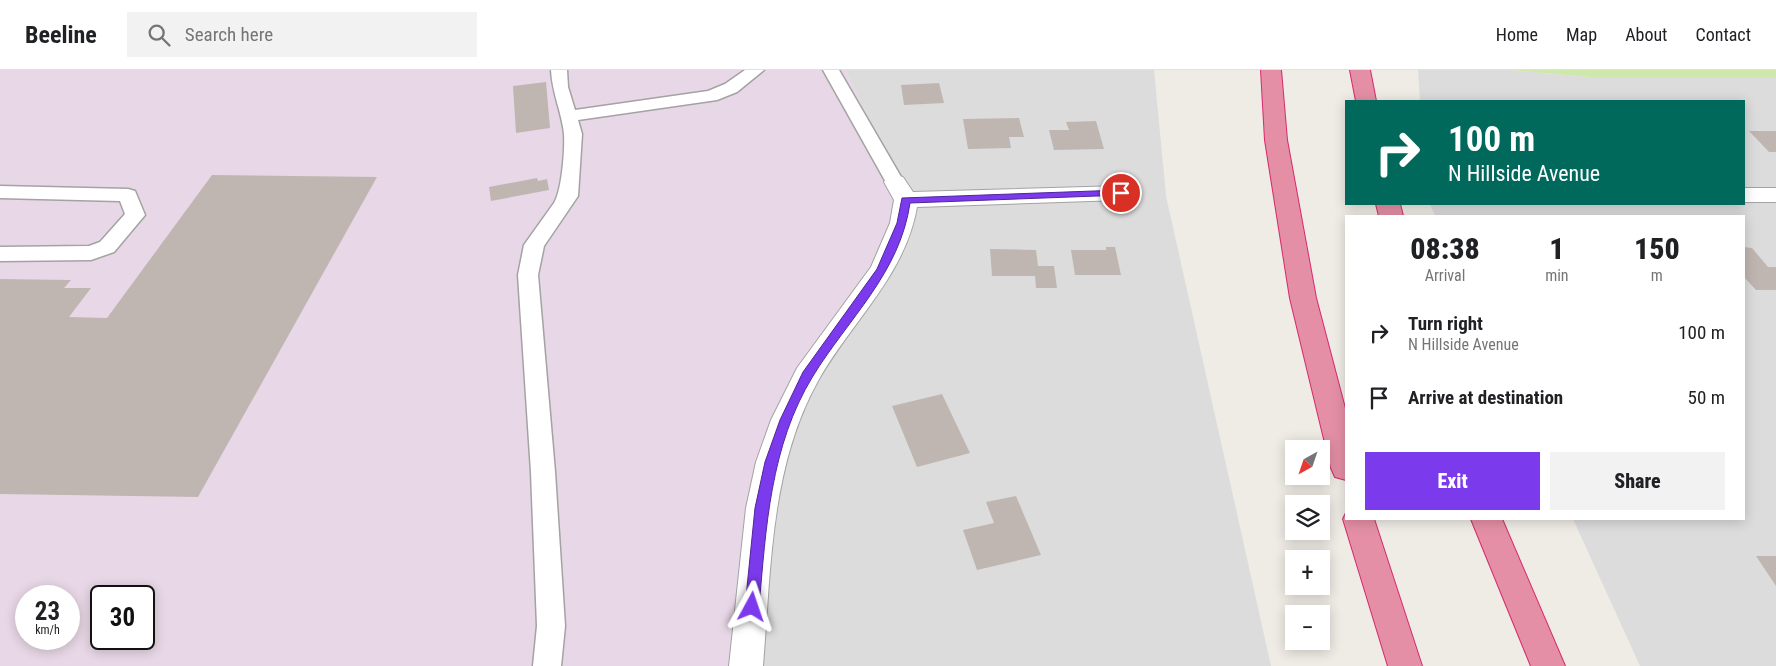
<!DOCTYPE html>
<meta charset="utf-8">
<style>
body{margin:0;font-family:"Roboto Condensed",sans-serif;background:#f2f2f2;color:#202124;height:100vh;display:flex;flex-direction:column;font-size:19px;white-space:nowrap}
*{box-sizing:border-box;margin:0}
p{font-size:16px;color:#757577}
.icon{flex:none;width:28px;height:28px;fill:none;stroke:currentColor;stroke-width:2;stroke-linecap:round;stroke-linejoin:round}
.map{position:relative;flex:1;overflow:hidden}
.sheet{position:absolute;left:1345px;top:145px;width:400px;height:305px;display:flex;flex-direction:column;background:#fff;border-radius:0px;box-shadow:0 2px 12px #0003}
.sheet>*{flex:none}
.hud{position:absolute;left:1345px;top:30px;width:400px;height:105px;border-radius:0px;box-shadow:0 2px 12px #0003;background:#00695c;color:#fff;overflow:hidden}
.needle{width:32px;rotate:220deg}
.fabs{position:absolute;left:1285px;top:370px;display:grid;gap:10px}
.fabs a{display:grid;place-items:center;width:45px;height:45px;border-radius:0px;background:#fff;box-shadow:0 2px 12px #0003;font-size:25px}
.speed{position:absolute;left:15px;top:515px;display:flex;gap:10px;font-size:25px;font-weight:700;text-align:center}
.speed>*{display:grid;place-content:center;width:65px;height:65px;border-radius:50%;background:#fff;box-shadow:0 2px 12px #0003;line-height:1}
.speed small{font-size:12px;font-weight:400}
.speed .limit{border:2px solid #111;border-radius:8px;background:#fff;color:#111}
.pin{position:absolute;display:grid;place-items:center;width:42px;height:42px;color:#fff;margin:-21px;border:2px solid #fff;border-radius:50%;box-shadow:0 1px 5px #0007}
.me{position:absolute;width:55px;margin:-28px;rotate:5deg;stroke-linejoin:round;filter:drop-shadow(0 0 4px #0008)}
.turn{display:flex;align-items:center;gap:18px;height:105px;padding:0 20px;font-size:22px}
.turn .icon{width:65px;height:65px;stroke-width:2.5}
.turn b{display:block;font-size:35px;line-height:42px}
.eta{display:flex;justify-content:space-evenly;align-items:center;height:85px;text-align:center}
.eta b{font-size:30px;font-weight:800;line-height:35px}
.primary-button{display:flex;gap:10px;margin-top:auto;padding:10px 20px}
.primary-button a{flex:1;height:58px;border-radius:0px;background:#7c3aed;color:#fff;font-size:20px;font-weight:800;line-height:58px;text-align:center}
.primary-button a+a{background:#f2f2f2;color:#202124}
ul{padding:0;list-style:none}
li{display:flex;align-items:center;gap:15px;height:65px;padding:0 20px}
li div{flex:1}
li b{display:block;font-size:19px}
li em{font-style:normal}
header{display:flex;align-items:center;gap:30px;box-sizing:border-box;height:70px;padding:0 25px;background:#fff;border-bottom:1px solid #e0e0e0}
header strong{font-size:24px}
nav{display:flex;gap:28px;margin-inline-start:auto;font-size:18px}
.search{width:350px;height:45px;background:#f2f2f2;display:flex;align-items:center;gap:12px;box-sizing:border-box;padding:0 18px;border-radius:0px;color:#757577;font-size:19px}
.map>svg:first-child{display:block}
.residential{fill:#dddcdc}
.industrial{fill:#e8d7e6;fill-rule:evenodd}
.grass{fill:#cee8ac}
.building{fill:#c0b6b1}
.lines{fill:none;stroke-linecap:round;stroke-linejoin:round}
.service-casing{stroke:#a3a3a3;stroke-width:3}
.minor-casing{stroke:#a3a3a3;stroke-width:2}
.motorway-casing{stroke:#d62970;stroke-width:2}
.service{fill:#fff;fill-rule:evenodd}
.minor{fill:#fff;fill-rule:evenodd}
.motorway{fill:#e48fa5;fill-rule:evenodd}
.route{fill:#7c3aed;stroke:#51269a}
</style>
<header>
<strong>Beeline</strong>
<div class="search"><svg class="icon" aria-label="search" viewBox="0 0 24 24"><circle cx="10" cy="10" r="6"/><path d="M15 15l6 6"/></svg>Search here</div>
<nav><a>Home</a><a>Map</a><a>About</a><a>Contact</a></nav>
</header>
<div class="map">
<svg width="1776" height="596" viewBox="0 0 1776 596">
<rect width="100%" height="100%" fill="#efebe5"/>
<!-- residential -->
<g class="residential">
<polygon points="846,0 1154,0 1166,126 1271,596 742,596 762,391 906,133"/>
<polygon points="1418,0 1510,0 1589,7 1776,7 1776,596 1640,596 1573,449 1744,449 1744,146 1435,146 1430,134 1744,134 1744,31 1420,31"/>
</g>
<!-- industrial -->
<path class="industrial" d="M0,0H846L906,133L896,166L762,391L742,596H0ZM26,526H69V569H26ZM101,526H144V569H101Z"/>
<!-- grass -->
<polygon class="grass" points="1510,0 1776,0 1776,7 1589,7"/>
<!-- building -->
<g class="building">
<polygon points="546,12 550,58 516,63 513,16"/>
<polygon points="939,13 944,33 904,35 901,15"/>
<polygon points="1019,48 1024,67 1009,67 1011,78 968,79 963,49"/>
<polygon points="1096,51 1104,79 1054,80 1049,60 1069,60 1066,52"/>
<polygon points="1749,61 1776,61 1776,82 1769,82"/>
<polygon points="212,105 377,107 198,427 0,424 0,209 71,210 64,218 91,218 69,247 107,248"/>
<polygon points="537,108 538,111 547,109 549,120 491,131 489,117"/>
<polygon points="1106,177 1115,177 1121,205 1075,205 1071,180 1106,180"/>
<polygon points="1744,177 1752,178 1768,197 1776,197 1776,220 1756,220 1744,207"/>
<polygon points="990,179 1036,180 1038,196 1054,196 1057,218 1036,218 1035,206 992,206"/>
<polygon points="942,324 970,383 917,397 892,336"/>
<polygon points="1016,426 1041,485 977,500 963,460 994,453 986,432"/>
<polygon points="1756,486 1776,486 1776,516"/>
</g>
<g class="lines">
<defs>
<g id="service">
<path d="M551,0H567L568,17L575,40L708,21L725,14L745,0H764L737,22L717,30L578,50L582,64L578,126L544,176L538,205L555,402L565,556L561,596H533L537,556L531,402L518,205L524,175L554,133C562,120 565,80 564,64C562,43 552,23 551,0Z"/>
<polygon points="823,0 839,0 904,112 902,116 895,118 888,116"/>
<polygon points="0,116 128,119 135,121 145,145 114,182 91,190 0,191 0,177 89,176 100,172 125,144 120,131 0,128"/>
</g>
<g id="minor">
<path d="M895,105L903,107L913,122L1121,116L1129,118L1133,123L1129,128L1121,130L917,137C905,206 851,252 818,311C770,397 771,500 763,596H729L746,438L756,392L771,350L797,298L871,197L890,153L894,130L884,112L887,107Z"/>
<rect x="1744" y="118" width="32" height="14"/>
</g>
<g id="motorway">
<polygon points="1261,0 1281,0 1287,70 1316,228 1346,342 1346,410 1335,407 1331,398 1290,228 1265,70"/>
<polygon points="1350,0 1370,0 1376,31 1356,31"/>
<polygon points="1376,134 1400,134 1403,146 1379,146"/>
<polygon points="1346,443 1346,449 1374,449 1422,596 1388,596 1343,449"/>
<polygon points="1471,449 1502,449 1565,596 1531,596"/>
</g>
</defs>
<!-- service casing -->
<use href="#service" class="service-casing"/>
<!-- minor casing -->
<use href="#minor" class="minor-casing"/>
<!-- motorway casing -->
<use href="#motorway" class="motorway-casing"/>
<!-- service -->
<use href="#service" class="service"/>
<!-- minor -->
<use href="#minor" class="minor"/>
<!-- motorway -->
<use href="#motorway" class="motorway"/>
</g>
<!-- route -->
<path class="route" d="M1121,120L1125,123L1124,125L910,133C900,203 848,249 813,306C770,376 766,458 759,537L757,541L752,543L747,541L745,537L755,438L765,392L780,350L803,302L877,199L897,153L902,128Z"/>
</svg>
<div class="fabs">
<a><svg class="needle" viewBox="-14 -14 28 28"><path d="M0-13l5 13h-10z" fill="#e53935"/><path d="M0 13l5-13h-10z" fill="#757577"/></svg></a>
<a><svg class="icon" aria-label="layers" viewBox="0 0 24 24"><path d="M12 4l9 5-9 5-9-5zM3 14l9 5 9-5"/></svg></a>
<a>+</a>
<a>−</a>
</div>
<div class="speed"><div>23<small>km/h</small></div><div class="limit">30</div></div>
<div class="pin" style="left:1121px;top:123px;background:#d93025"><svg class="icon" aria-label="arrive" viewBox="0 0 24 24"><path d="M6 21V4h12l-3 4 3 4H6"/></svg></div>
<svg class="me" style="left:752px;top:537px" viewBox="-20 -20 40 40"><path d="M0-17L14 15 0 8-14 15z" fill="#7c3aed" stroke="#fff" stroke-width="4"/></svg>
<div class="hud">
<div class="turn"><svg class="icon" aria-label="right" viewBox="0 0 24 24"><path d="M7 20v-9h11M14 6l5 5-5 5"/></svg><div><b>100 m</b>N Hillside Avenue</div></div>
</div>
<section class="sheet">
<div class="eta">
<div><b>08:38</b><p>Arrival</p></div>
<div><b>1</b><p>min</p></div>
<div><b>150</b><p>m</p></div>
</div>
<ul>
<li><svg class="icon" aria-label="right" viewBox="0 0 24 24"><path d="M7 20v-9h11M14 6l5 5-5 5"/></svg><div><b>Turn right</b><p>N Hillside Avenue</p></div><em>100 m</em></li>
<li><svg class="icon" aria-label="arrive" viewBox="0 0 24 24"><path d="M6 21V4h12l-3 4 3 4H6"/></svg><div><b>Arrive at destination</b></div><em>50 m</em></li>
</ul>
<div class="primary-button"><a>Exit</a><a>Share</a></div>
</section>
</div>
